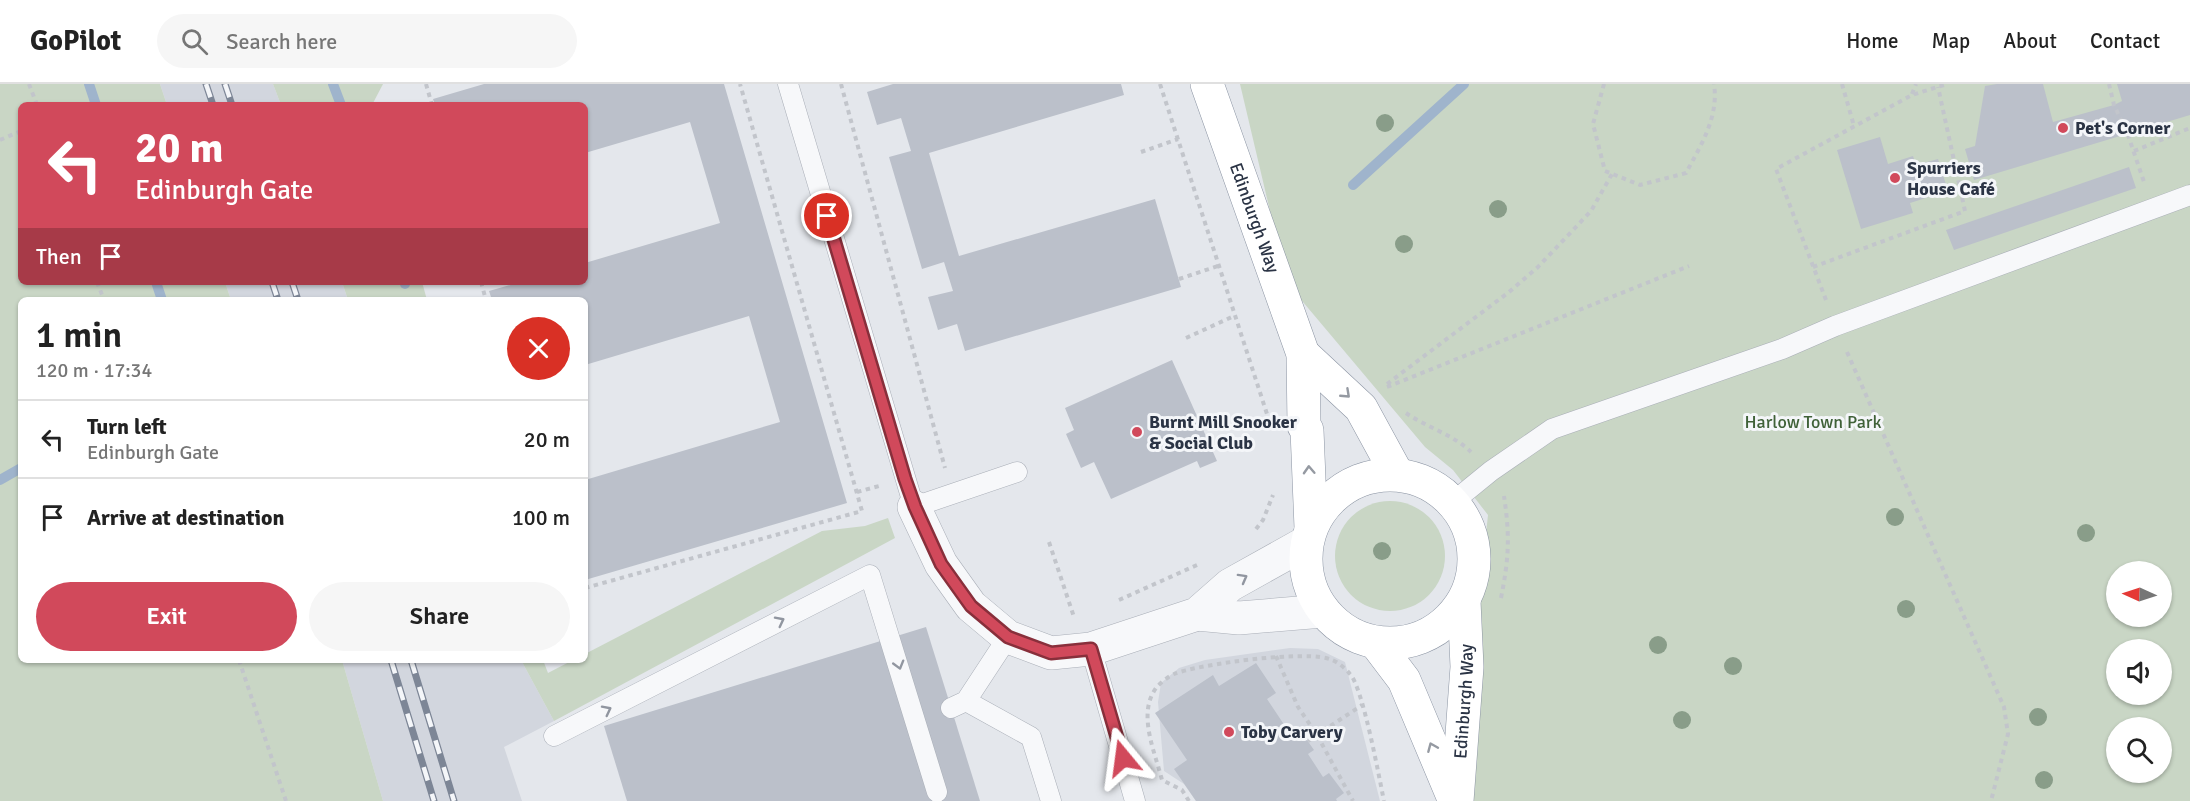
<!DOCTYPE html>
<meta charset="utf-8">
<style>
body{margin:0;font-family:Signika,sans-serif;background:#f6f6f6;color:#222;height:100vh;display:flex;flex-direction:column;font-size:22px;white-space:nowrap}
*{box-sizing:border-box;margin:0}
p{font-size:20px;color:#767676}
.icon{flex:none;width:33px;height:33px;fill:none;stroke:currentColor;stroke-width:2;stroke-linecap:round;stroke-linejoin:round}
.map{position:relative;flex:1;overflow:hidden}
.sheet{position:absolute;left:18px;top:213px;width:570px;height:366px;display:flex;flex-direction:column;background:#fff;border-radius:9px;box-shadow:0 2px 4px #0004}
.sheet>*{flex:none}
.banner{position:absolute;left:18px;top:18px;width:570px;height:183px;border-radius:9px;box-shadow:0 2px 4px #0004;background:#d1495b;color:#fff;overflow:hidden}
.needle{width:39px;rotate:273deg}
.controls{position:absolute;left:2106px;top:477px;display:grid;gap:12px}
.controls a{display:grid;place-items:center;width:66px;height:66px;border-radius:50%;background:#fff;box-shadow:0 2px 4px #0004;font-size:30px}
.pin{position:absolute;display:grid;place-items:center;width:51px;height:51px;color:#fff;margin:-26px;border:3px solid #fff;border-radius:50%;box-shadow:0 2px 6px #0007}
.me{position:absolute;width:66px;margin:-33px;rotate:344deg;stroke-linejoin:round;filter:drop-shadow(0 0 4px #0008)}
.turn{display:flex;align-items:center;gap:21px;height:126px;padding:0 18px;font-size:27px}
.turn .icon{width:78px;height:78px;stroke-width:2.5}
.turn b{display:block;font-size:42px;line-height:51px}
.then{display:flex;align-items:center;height:57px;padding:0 18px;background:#0003;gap:12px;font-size:22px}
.round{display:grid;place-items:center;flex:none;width:63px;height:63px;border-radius:32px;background:#f6f6f6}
.summary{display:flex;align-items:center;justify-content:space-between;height:102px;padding:0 18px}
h1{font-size:36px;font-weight:600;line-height:45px}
.cta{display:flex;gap:12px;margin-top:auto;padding:12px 18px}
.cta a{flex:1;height:69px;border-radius:36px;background:#d1495b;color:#fff;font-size:24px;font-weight:600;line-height:69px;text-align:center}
.cta a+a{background:#f6f6f6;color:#222}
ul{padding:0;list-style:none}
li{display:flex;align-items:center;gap:18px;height:78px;padding:0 18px;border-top:2px solid #e0e0e0}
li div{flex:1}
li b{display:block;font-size:22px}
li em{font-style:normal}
header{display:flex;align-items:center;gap:36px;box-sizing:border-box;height:84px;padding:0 30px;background:#fff;border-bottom:2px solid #e0e0e0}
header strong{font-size:28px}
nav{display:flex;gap:33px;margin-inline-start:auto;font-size:21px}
.search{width:420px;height:54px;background:#f6f6f6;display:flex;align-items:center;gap:15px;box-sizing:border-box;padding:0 21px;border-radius:33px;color:#767676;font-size:22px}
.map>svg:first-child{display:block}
.built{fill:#d2d6de}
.green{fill:#c9d6c5;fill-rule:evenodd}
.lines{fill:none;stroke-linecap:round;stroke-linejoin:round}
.stream{stroke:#9fb4cc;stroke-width:10}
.building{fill:#bbc0ca}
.service-casing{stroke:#a9aeb7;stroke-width:21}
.minor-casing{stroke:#a9aeb7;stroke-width:34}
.trunk-casing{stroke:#8b94a3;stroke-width:34}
.path{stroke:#c2c5cb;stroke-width:4;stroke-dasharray:4.5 4.5;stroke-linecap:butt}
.service{stroke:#f7f8fa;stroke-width:20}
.minor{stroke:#f7f8fa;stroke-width:33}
.trunk{stroke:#fff;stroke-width:33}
.rail-casing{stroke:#7d8696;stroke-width:7}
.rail{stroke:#f4f6f9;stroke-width:4.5;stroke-dasharray:14;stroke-linecap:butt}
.tree{fill:#899d89}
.oneway{stroke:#959aa2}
.oneway2{stroke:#9196a0}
.route-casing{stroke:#882f3b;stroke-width:15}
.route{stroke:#d1495b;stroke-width:10}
.poi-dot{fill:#d1495b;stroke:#f4f6f9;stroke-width:2}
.labels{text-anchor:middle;stroke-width:6;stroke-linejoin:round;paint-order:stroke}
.poi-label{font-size:18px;font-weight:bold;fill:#2b3445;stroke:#f4f6f9;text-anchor:start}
.street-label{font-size:18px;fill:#2b3445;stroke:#f4f6f9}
.park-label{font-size:18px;fill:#3f6138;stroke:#f4f6f9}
</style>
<header>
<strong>GoPilot</strong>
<div class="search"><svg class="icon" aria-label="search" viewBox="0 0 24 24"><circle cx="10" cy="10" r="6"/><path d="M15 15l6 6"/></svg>Search here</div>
<nav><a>Home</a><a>Map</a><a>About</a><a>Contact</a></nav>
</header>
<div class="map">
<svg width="2190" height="717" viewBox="0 0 2190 717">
<rect width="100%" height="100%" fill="#e4e7ec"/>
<!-- built -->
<g class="built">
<polygon points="160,0 273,0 281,21 167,21"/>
<polygon points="225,198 342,198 348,216 231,216"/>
<polygon points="1290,564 1318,565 1345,578 1380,717 1196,717 1184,700 1164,687 1158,618 1161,599 1179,584 1205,576"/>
<polygon points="342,576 521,576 554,637 504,663 522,717 383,717"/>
</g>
<!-- green -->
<g class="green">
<polygon points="0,0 160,0 167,21 21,21 21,198 225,198 231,216 21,216 21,576 342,576 383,717 0,717"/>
<polygon points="273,0 383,0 372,21 281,21"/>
<path d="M1240,0H2190V717H1457L1488,431L1453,386L1425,363L1287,199ZM2116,488H2162V532H2116ZM2116,566H2162V610H2116ZM2116,644H2162V688H2116Z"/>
<polygon points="342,198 422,198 427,216 348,216"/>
<circle cx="1390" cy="472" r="55"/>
<polygon points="888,434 895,454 554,637 521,576 543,576 548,589 573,576 585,576 585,570 822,447 865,442"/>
</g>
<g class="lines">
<!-- stream -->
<g class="stream">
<polyline points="89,0 96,21"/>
<polyline points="333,0 341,21"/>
<polyline points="1353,101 1464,0"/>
<polyline points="156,198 162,216"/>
<polyline points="405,198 405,200"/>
<polyline points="0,396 21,384"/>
</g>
</g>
<!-- building -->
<g class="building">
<polygon points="484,0 724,0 847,419 585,496 585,396 780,338 749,232 585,281 585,216 492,216 489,207 521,198 585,198 585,179 720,139 690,38 585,69 585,21 435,21 433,15"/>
<polygon points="893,0 1121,0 1124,11 929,69 959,172 1155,115 1181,203 965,267 957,240 938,246 928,213 953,207 944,178 922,185 889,73 911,67 901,34 877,41 867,8"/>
<polygon points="1997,0 2043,0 2053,38 2114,21 2122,17 2117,0 2190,0 2190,31 1974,96 1965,65 1975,62 1985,2"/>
<polygon points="1880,53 1888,80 1913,72 1916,81 1938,75 1948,107 1910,119 1913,129 1861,145 1837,66"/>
<polygon points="2129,83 2136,104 1954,166 1946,146"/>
<polygon points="1172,276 1217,377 1200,384 1197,377 1111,415 1094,378 1081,384 1066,350 1074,346 1065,324"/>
<polygon points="926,543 980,717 627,717 604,642"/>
<polygon points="1256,579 1276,609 1267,615 1291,651 1300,646 1314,666 1308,670 1323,693 1329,689 1344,709 1336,715 1337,717 1196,717 1174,685 1187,676 1155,629 1213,591 1219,602"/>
</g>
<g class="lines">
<defs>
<g id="service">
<polyline points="788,0 914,423 1017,388"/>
<polyline points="1453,418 1491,387 1552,345 1782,265 1835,242 2190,111"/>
<polyline points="1091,565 1135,717"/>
<polyline points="966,617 1031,653 1051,717"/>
<polyline points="951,624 966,617 1008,553"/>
<polyline points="554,652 870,491 937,708"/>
</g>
<g id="minor">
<polyline points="914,423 941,480 971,522 1008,553 1051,569 1091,565 1197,530 1230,501 1307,458"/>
<polyline points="1197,530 1239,534 1323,527"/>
</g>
<g id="trunk">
<path id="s1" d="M1207,0L1303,270L1304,342L1307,346L1311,444"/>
<polyline points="1303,270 1361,324 1397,390"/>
<circle cx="1390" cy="475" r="84"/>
<polyline points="1376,559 1404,596 1454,715"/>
<path id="s2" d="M1457,717L1467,583L1464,517"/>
</g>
</defs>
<!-- service casing -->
<use href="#service" class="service-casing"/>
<!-- minor casing -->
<use href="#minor" class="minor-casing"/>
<!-- trunk casing -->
<use href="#trunk" class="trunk-casing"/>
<!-- path -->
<g class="path">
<polyline points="29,0 37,21"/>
<polyline points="426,0 432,21"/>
<polyline points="841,0 945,384"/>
<polyline points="1160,0 1267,330"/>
<path d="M1604,0L1593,40L1605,87L1640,101L1686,89C1701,61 1719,33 1714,0"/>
<polyline points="1842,0 1854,42"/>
<polyline points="2109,0 2114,21 2128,51 2144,98"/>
<polyline points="1912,10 1916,0"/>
<polyline points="0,56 21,47"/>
<polyline points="2134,67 2190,44"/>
<polyline points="1141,68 1178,55"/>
<polyline points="1813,183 1965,127 1938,3"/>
<polyline points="1179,195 1218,182"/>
<polyline points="97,198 104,216"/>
<polyline points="481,198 486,216"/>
<polyline points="1826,216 1776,85 1912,11 1947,0"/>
<polyline points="1186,254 1234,232"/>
<polyline points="1847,268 2004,623 2008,650 1991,717"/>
<polyline points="1387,300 1509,208 1538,183 1591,127 1612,90"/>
<polyline points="1387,303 1689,182"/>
<path d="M1406,329C1426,343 1454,351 1471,368"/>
<polyline points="857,408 879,402"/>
<polyline points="1256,445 1263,436 1273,411"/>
<polyline points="1049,458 1074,533"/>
<polyline points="585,504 862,427 740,0"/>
<path d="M1501,514C1509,474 1510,452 1504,412"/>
<polyline points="1119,516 1197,481"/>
<polyline points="1276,572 1298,623 1317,651 1353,717"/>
<polyline points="239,576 286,717"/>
<polyline points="1308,657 1362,621"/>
<path d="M1189,717L1182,706L1162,696C1155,668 1137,630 1156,604C1160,599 1169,592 1174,590C1199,580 1310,565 1332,576C1338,578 1346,585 1350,590C1363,604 1379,693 1384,717"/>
</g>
<!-- service -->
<use href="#service" class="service"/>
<!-- minor -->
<use href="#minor" class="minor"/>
<!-- trunk -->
<use href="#trunk" class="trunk"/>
<defs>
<g id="rail">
<polyline points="206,0 213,21"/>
<polyline points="225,0 232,21"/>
<polyline points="272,198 278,216"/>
<polyline points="292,198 298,216"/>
<polyline points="391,576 434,717"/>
<polyline points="411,576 454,717"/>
</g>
</defs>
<!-- rail casing -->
<use href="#rail" class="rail-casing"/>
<!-- rail -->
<use href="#rail" class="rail"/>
</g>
<!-- trees -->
<g class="tree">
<circle cx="1385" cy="39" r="9"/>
<circle cx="1498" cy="125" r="9"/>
<circle cx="1404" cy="160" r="9"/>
<circle cx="1895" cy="433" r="9"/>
<circle cx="2086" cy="449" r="9"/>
<circle cx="1382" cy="467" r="9"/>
<circle cx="1906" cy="525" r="9"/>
<circle cx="1658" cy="561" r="9"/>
<circle cx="1733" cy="582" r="9"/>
<circle cx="2038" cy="633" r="9"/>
<circle cx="1682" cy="636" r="9"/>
<circle cx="2044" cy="696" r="9"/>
</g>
<!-- one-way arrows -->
<defs><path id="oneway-chevron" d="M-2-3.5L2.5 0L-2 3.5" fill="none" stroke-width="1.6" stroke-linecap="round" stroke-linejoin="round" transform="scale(1.5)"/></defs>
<g class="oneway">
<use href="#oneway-chevron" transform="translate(1346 310) rotate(43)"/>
<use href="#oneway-chevron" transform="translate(1309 386) rotate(-93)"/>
<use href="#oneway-chevron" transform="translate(1432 663) rotate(-113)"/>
</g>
<g class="oneway2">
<use href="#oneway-chevron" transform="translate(1243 494) rotate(-29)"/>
<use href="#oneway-chevron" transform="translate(780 537) rotate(-27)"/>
<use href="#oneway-chevron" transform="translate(899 581) rotate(74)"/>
<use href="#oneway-chevron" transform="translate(607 626) rotate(-27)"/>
</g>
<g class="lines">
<defs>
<polyline id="route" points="827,132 905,395 915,423 941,480 971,522 1008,553 1051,569 1091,565 1123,674"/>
</defs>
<!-- route casing -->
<use href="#route" class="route-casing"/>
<!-- route -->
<use href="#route" class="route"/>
</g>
<!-- markers -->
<g class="poi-dot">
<circle cx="2063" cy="44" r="6"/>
<circle cx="1895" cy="94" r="6"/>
<circle cx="1137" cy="348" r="6"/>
<circle cx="1229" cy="648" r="6"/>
</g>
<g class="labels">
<!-- poi labels -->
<g class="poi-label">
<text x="2075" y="50">Pet's Corner</text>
<text x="1907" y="90">Spurriers<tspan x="1907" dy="21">House Café</tspan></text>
<text x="1149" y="344">Burnt Mill Snooker<tspan x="1149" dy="21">&amp; Social Club</tspan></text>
<text x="1241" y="654">Toby Carvery</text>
</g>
<!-- street labels -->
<g class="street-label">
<text dy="6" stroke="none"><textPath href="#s1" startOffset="142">Edinburgh Way</textPath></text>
<text dy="6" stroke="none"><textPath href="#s2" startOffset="100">Edinburgh Way</textPath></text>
</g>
<!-- park labels -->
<g class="park-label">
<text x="1813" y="344">Harlow Town Park</text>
</g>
</g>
</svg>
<div class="controls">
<a><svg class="needle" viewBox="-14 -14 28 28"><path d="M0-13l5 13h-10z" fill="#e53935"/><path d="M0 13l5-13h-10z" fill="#767676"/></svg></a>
<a><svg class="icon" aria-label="sound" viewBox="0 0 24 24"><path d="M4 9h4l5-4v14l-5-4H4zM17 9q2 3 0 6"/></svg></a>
<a><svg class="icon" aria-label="search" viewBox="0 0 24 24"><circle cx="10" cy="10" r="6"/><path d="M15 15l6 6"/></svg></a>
</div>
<div class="pin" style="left:827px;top:132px;background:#d93025"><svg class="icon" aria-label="arrive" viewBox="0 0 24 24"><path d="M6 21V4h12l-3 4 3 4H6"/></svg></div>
<svg class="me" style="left:1123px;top:674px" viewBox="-20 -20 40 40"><path d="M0-17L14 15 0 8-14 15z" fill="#d1495b" stroke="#fff" stroke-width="4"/></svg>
<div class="banner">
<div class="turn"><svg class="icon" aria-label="left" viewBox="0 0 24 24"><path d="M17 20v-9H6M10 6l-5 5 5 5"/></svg><div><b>20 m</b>Edinburgh Gate</div></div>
<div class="then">Then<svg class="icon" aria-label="arrive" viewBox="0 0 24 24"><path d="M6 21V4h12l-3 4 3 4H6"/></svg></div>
</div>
<section class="sheet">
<div class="summary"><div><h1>1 min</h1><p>120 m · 17:34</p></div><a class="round" style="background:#d93025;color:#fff"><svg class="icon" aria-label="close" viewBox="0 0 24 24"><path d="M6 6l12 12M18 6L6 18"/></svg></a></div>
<ul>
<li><svg class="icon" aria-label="left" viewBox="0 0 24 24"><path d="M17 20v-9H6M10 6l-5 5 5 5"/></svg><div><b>Turn left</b><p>Edinburgh Gate</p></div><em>20 m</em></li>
<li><svg class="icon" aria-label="arrive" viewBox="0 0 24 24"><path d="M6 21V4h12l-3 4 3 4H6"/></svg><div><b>Arrive at destination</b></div><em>100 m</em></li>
</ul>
<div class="cta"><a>Exit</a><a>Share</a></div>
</section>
</div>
